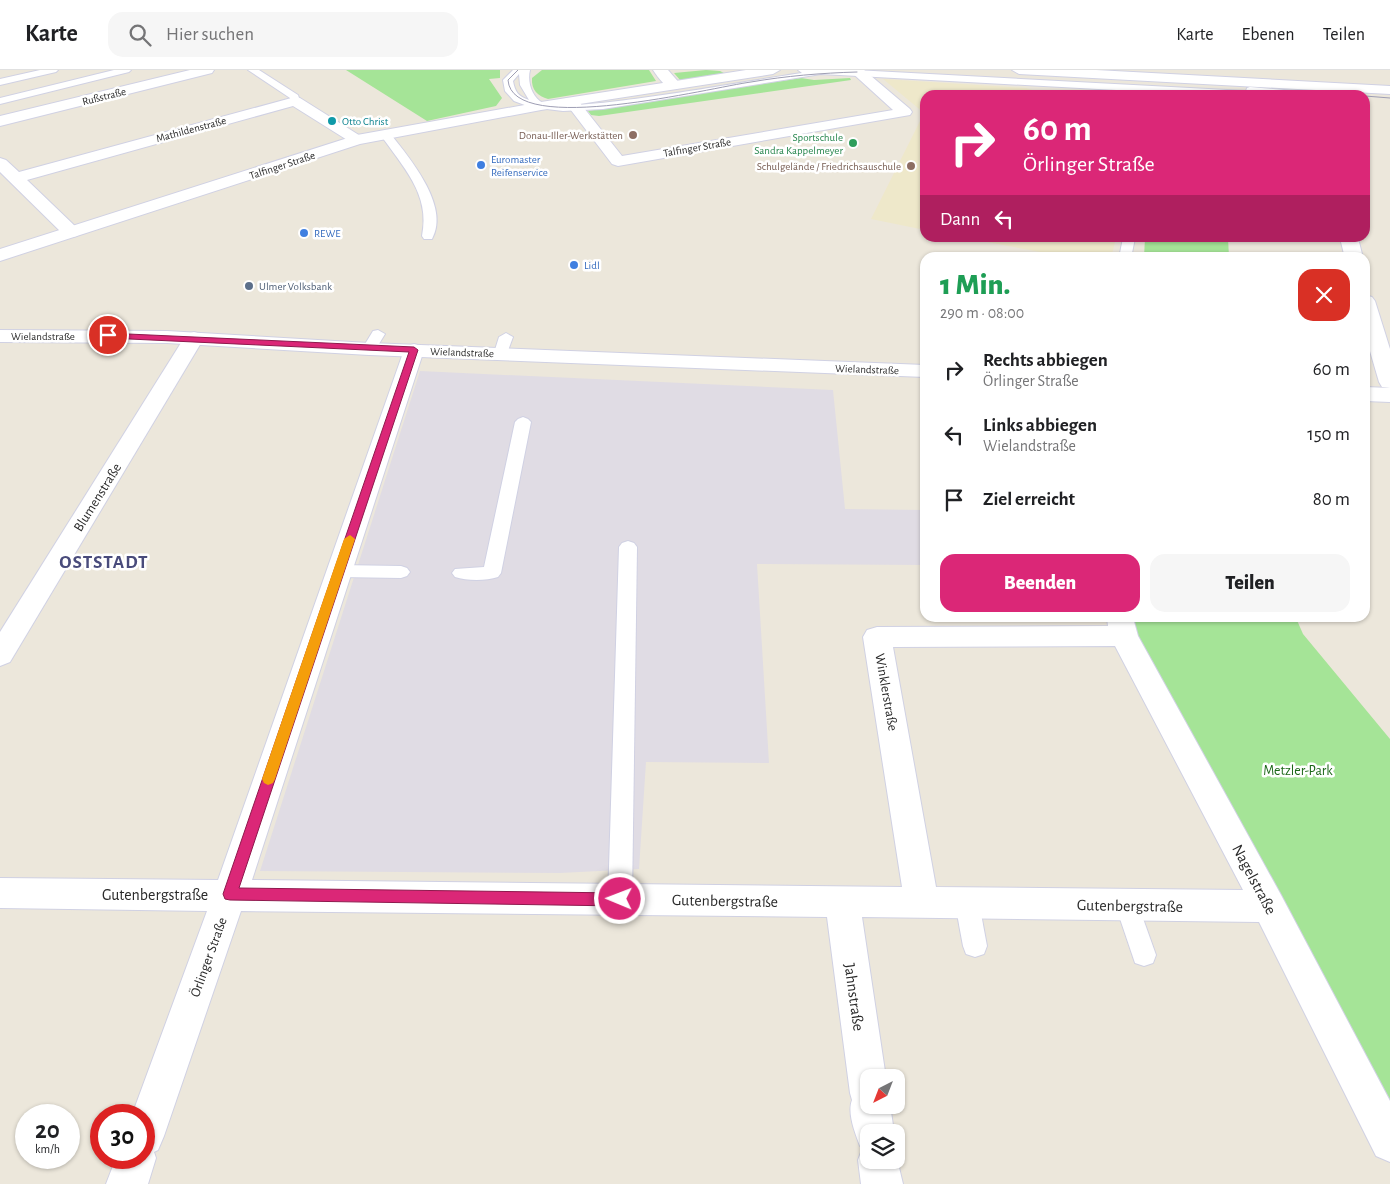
<!DOCTYPE html>
<html lang="de">
<meta charset="utf-8">
<style>
body{margin:0;font-family:"Alegreya Sans",sans-serif;background:#f6f6f6;color:#202124;height:100vh;display:flex;flex-direction:column;font-size:19px;white-space:nowrap}
*{box-sizing:border-box;margin:0}
p{font-size:16px;color:#757577}
.icon{flex:none;width:28px;height:28px;fill:none;stroke:currentColor;stroke-width:2;stroke-linecap:round;stroke-linejoin:round}
.map{position:relative;flex:1;overflow:hidden}
.panel{position:absolute;left:920px;top:182px;width:450px;height:370px;display:flex;flex-direction:column;background:#fff;border-radius:15px;box-shadow:0 1px 4px #0004}
.panel>*{flex:none}
.hud{position:absolute;left:920px;top:20px;width:450px;height:152px;border-radius:15px;box-shadow:0 1px 4px #0004;background:#db2777;color:#fff;overflow:hidden}
.needle{width:32px;rotate:222deg}
.controls{position:absolute;left:860px;top:999px;display:grid;gap:10px}
.controls a{display:grid;place-items:center;width:45px;height:45px;border-radius:10px;background:#fff;box-shadow:0 1px 4px #0004;font-size:25px}
.speed{position:absolute;left:15px;top:1034px;display:flex;gap:10px;font-size:25px;font-weight:700;text-align:center}
.speed>*{display:grid;place-content:center;width:65px;height:65px;border-radius:50%;background:#fff;box-shadow:0 1px 4px #0004;line-height:1}
.speed small{font-size:12px;font-weight:400}
.speed .limit{border:8px solid #d22;background:#fff;color:#111}
.pin{position:absolute;display:grid;place-items:center;width:42px;height:42px;color:#fff;margin:-21px;border:2px solid #fff;border-radius:50%;box-shadow:0 1px 5px #0007}
.me{position:absolute;width:55px;margin:-28px;rotate:271deg;stroke-linejoin:round;filter:drop-shadow(0 0 4px #0008)}
.turn{display:flex;align-items:center;gap:18px;height:105px;padding:0 20px;font-size:22px}
.turn .icon{width:65px;height:65px;stroke-width:2.5}
.turn b{display:block;font-size:35px;line-height:42px}
.then{display:flex;align-items:center;height:48px;padding:0 20px;background:#0003;gap:10px;font-size:19px}
.round{display:grid;place-items:center;flex:none;width:52px;height:52px;border-radius:15px;background:#f6f6f6}
.summary{display:flex;align-items:center;justify-content:space-between;height:85px;padding:0 20px}
h1{font-size:30px;font-weight:800;line-height:38px;color:#1e9e55}
.button{display:flex;gap:10px;margin-top:auto;padding:10px 20px}
.button a{flex:1;height:58px;border-radius:15px;background:#db2777;color:#fff;font-size:20px;font-weight:800;line-height:58px;text-align:center}
.button a+a{background:#f6f6f6;color:#202124}
ul{padding:0;list-style:none}
li{display:flex;align-items:center;gap:15px;height:65px;padding:0 20px}
li div{flex:1}
li b{display:block;font-size:19px}
li em{font-style:normal}
header{display:flex;align-items:center;gap:30px;box-sizing:border-box;height:70px;padding:0 25px;background:#fff;border-bottom:1px solid #e0e0e0}
header strong{font-size:24px}
nav{display:flex;gap:28px;margin-inline-start:auto;font-size:18px}
.search{width:350px;height:45px;background:#f6f6f6;display:flex;align-items:center;gap:12px;box-sizing:border-box;padding:0 18px;border-radius:15px;color:#757577;font-size:19px}
.map>svg:first-child{display:block}
.industrial{fill:#e0dce4}
.education{fill:#eee8ca}
.green{fill:#a5e497}
.lines{fill:none;stroke-linecap:round;stroke-linejoin:round}
.service-casing{stroke:#d0d1e3;stroke-width:2}
.minor-casing{stroke:#d0d1e3;stroke-width:2}
.tertiary-casing{stroke:#d0d1e3;stroke-width:2}
.service{fill:#fff;fill-rule:evenodd}
.minor{fill:#fff;fill-rule:evenodd}
.tertiary{fill:#fff;fill-rule:evenodd}
.tram{stroke:#9e9eb4;stroke-width:1}
.route{fill:#db2777;stroke:#8e194d}
.slow{fill:#f59e0b}
.culture-dot{fill:#0f9aa8;stroke:#fff;stroke-width:2}
.education-dot{fill:#8d6e63;stroke:#fff;stroke-width:2}
.leisure-dot{fill:#2e9e5b;stroke:#fff;stroke-width:2}
.shop-dot{fill:#3f7fe0;stroke:#fff;stroke-width:2}
.service-dot{fill:#5c6f8a;stroke:#fff;stroke-width:2}
.labels{text-anchor:middle;stroke-width:5;stroke-linejoin:round;paint-order:stroke}
.far-street-label{font-size:11px;fill:#2a2a2a;stroke:#fff}
.far-culture-label{font-size:11px;fill:#0d838f;stroke:#fff;text-anchor:start}
.far-education-label{font-size:11px;fill:#785e54;stroke:#fff;text-anchor:end}
.far-leisure-label{font-size:11px;fill:#27864d;stroke:#fff;text-anchor:end}
.far-shop-label{font-size:11px;fill:#366cbe;stroke:#fff;text-anchor:start}
.far-service-label{font-size:11px;fill:#4e5e75;stroke:#fff;text-anchor:start}
.street-label{font-size:14px;fill:#2a2a2a;stroke:#fff}
.park-label{font-size:14px;fill:#1d6819;stroke:#fff}
.near-street-label{font-size:16px;fill:#2a2a2a;stroke:#fff}
.district-label{font-size:19px;font-weight:bold;letter-spacing:1px;fill:#494b7b;stroke:#fff}
</style>
<header>
<strong>Karte</strong>
<div class="search"><svg class="icon" aria-label="search" viewBox="0 0 24 24"><circle cx="10" cy="10" r="6"/><path d="M15 15l6 6"/></svg>Hier suchen</div>
<nav><a>Karte</a><a>Ebenen</a><a>Teilen</a></nav>
</header>
<div class="map">
<svg width="1390" height="1114" viewBox="0 0 1390 1114">
<rect width="100%" height="100%" fill="#ece7db"/>
<!-- industrial -->
<polygon class="industrial" points="420,301 833,320 845,439 925,440 925,495 757,494 769,693 646,692 639,799 560,803 260,801"/>
<!-- education -->
<g class="education">
<polygon points="883,9 1026,18 1042,23 1059,23 1068,21 1128,25 925,25 925,160 871,149 924,43"/>
<polygon points="965,168 1116,168 1111,188 1067,187"/>
</g>
<!-- green -->
<g class="green">
<polygon points="346,0 500,0 500,8 489,9 502,28 496,36 427,51"/>
<path d="M542,0H649L656,11L548,29C538,26 531,20 532,8Z"/>
<polygon points="706,0 720,1 724,3 680,10 674,3"/>
<polygon points="801,8 814,10 850,8 851,10 599,46 591,45 588,41"/>
<polygon points="1145,168 1228,168 1229,187 1144,187"/>
<polygon points="1120,548 1296,548 1303,564 1390,669 1390,1072 1124,566"/>
</g>
<g class="lines">
<defs>
<g id="service">
<polygon points="40,0 58,0 56,2 0,15 0,9"/>
<polygon points="114,0 131,0 129,2 0,34 0,28"/>
<polygon points="248,0 259,0 298,25 300,31 299,33 291,33 290,28"/>
<path d="M513,0H530C527,12 532,27 543,33C567,45 763,8 802,3L798,0H855L1246,21L1247,18L1250,17L1307,22L1312,25H1208L821,4L603,39L563,41L530,37L514,31L505,21L503,10ZM519,4L520,15L529,30C518,26 515,22 513,11Z"/>
<path d="M385,61L389,62C408,86 451,136 432,169H424L422,166C431,124 402,96 380,64Z"/>
<polygon points="1123,168 1135,168 1131,188 1119,188"/>
<polygon points="378,260 385,264 374,282 364,282 362,279 373,261"/>
<polygon points="506,263 513,267 506,286 496,286 494,283 499,267"/>
<path d="M523,347L528,349L531,352L501,503L498,507C486,511 467,511 455,507L452,503L455,499L484,497L515,352L518,349Z"/>
<polygon points="628,471 634,473 637,477 632,829 628,836 620,840 612,836 608,829 619,477 622,473"/>
<polygon points="339,495 401,496 407,498 410,502 407,506 401,508 339,507 333,505 330,501 333,497"/>
<polygon points="967,822 975,825 979,833 987,876 984,884 975,887 966,884 963,876 955,833 959,825"/>
<polygon points="1127,823 1135,826 1156,885 1153,893 1144,896 1135,893 1115,834 1119,826"/>
</g>
<g id="minor">
<polygon points="190,0 214,0 212,3 0,56 0,46"/>
<path d="M653,0H668L681,15L679,18C667,21 659,9 653,0Z"/>
<polygon points="849,0 864,0 910,39 912,42 910,45 618,96 612,94 564,31 566,28 576,28 622,86 893,40"/>
<polygon points="1012,0 1096,0 1390,16 1390,24 1019,4"/>
<polygon points="295,27 300,28 362,67 365,70 362,73 352,73 293,36 27,110 77,158 80,162 77,166 71,167 65,166 0,102 0,88 6,90 19,102"/>
<polygon points="1340,168 1358,168 1363,188 1345,188"/>
<polygon points="1365,225 1372,227 1375,231 1390,279 1390,318 1382,317 1379,312 1365,264"/>
<polygon points="194,262 201,264 204,268 10,592 0,596 0,562 184,268 187,264"/>
<path d="M414,274L421,276L424,280L252,810L902,817L863,567L867,560L877,557L1108,556L1107,548H1133L1138,566L1281,825L1390,1031V1092L1376,1086L1259,852L862,847L886,1008H869V1035H890L894,1062H869V1090H896V1085L903,1114H861L858,1090L863,1077L860,1076C855,1063 847,1043 852,1030L850,1023L827,847L241,841L164,1066L158,1080L154,1082L156,1088L148,1114H106L116,1088H144V1045H132L207,841L0,838V808L218,810L404,280L407,276ZM1115,576L1243,820L936,817L893,577Z"/>
</g>
<g id="tertiary">
<polygon points="746,0 780,0 773,4 541,40 360,74 0,191 0,179 357,65 541,32"/>
<polygon points="0,260 167,261 369,273 925,295 925,307 369,285 167,273 0,272"/>
<polygon points="1365,317 1390,318 1390,332 1365,331"/>
</g>
</defs>
<!-- service casing -->
<use href="#service" class="service-casing"/>
<!-- minor casing -->
<use href="#minor" class="minor-casing"/>
<!-- tertiary casing -->
<use href="#tertiary" class="tertiary-casing"/>
<!-- service -->
<use href="#service" class="service"/>
<!-- minor -->
<use href="#minor" class="minor"/>
<!-- tertiary -->
<use href="#tertiary" class="tertiary"/>
<!-- tram -->
<g class="tram">
<path d="M518,0L508,10C512,68 713,17 751,12C786,6 821,3 857,2"/>
<polyline points="1264,21 1341,25"/>
<polyline points="1365,26 1390,28"/>
</g>
</g>
<!-- route -->
<polygon class="route" points="106,263 414,277 418,280 239,818 620,823 625,825 627,829 625,834 620,836 230,830 225,829 223,824 409,282 108,268 104,265"/>
<!-- slow -->
<polygon class="slow" points="350,465 355,469 275,709 273,713 268,715 264,713 262,709 344,469"/>
<!-- markers -->
<circle class="culture-dot" cx="332" cy="51" r="5"/>
<g class="education-dot">
<circle cx="633" cy="65" r="5"/>
<circle cx="911" cy="96" r="5"/>
</g>
<circle class="leisure-dot" cx="853" cy="73" r="5"/>
<g class="shop-dot">
<circle cx="481" cy="95" r="5"/>
<circle cx="304" cy="163" r="5"/>
<circle cx="574" cy="195" r="5"/>
</g>
<circle class="service-dot" cx="249" cy="216" r="5"/>
<g class="labels">
<!-- far-street labels -->
<g class="far-street-label">
<text transform="translate(104 26) rotate(-14)" y="4">Rußstraße</text>
<text transform="translate(191 59) rotate(-15)" y="4">Mathildenstraße</text>
<text transform="translate(697 77) rotate(-10)" y="4">Talfinger Straße</text>
<text transform="translate(282 95) rotate(-18)" y="4">Talfinger Straße</text>
<text x="43" y="270">Wielandstraße</text>
<text transform="translate(462 282) rotate(2)" y="4">Wielandstraße</text>
<text transform="translate(867 299) rotate(2)" y="4">Wielandstraße</text>
</g>
<!-- far-culture labels -->
<g class="far-culture-label">
<text x="342" y="55">Otto Christ</text>
</g>
<!-- far-education labels -->
<g class="far-education-label">
<text x="623" y="69">Donau-Iller-Werkstätten</text>
<text x="901" y="100">Schulgelände / Friedrichsauschule</text>
</g>
<!-- far-leisure labels -->
<g class="far-leisure-label">
<text x="843" y="71">Sportschule<tspan x="843" dy="13">Sandra Kappelmeyer</tspan></text>
</g>
<!-- far-shop labels -->
<g class="far-shop-label">
<text x="491" y="93">Euromaster<tspan x="491" dy="13">Reifenservice</tspan></text>
<text x="314" y="167">REWE</text>
<text x="584" y="199">Lidl</text>
</g>
<!-- far-service labels -->
<g class="far-service-label">
<text x="259" y="220">Ulmer Volksbank</text>
</g>
<!-- street labels -->
<g class="street-label">
<text transform="translate(97 427) rotate(-58)" y="5">Blumenstraße</text>
<text transform="translate(887 622) rotate(80)" y="5">Winklerstraße</text>
<text transform="translate(208 887) rotate(-70)" y="5">Örlinger Straße</text>
</g>
<!-- park labels -->
<g class="park-label">
<text x="1298" y="705">Metzler-Park</text>
</g>
<!-- near-street labels -->
<g class="near-street-label">
<text transform="translate(1255 809) rotate(62)" y="6">Nagelstraße</text>
<text x="155" y="830">Gutenbergstraße</text>
<text transform="translate(725 830) rotate(1)" y="6">Gutenbergstraße</text>
<text transform="translate(1130 835) rotate(1)" y="6">Gutenbergstraße</text>
<text transform="translate(855 927) rotate(82)" y="6">Jahnstraße</text>
</g>
<!-- district labels -->
<g class="district-label">
<text x="104" y="498">OSTSTADT</text>
</g>
</g>
</svg>
<div class="controls">
<a><svg class="needle" viewBox="-14 -14 28 28"><path d="M0-13l5 13h-10z" fill="#e53935"/><path d="M0 13l5-13h-10z" fill="#757577"/></svg></a>
<a><svg class="icon" aria-label="layers" viewBox="0 0 24 24"><path d="M12 4l9 5-9 5-9-5zM3 14l9 5 9-5"/></svg></a>
</div>
<div class="speed"><div>20<small>km/h</small></div><div class="limit">30</div></div>
<div class="pin" style="left:108px;top:265px;background:#d93025"><svg class="icon" aria-label="arrive" viewBox="0 0 24 24"><path d="M6 21V4h12l-3 4 3 4H6"/></svg></div>
<svg class="me" style="left:620px;top:829px" viewBox="-20 -20 40 40"><circle r="17" fill="#db2777" stroke="#fff" stroke-width="3"/><path d="M0-11L8 9 0 5-8 9z" fill="#fff"/></svg>
<div class="hud">
<div class="turn"><svg class="icon" aria-label="right" viewBox="0 0 24 24"><path d="M7 20v-9h11M14 6l5 5-5 5"/></svg><div><b>60 m</b>Örlinger Straße</div></div>
<div class="then">Dann<svg class="icon" aria-label="left" viewBox="0 0 24 24"><path d="M17 20v-9H6M10 6l-5 5 5 5"/></svg></div>
</div>
<section class="panel">
<div class="summary"><div><h1>1 Min.</h1><p>290 m · 08:00</p></div><a class="round" style="background:#d93025;color:#fff"><svg class="icon" aria-label="close" viewBox="0 0 24 24"><path d="M6 6l12 12M18 6L6 18"/></svg></a></div>
<ul>
<li><svg class="icon" aria-label="right" viewBox="0 0 24 24"><path d="M7 20v-9h11M14 6l5 5-5 5"/></svg><div><b>Rechts abbiegen</b><p>Örlinger Straße</p></div><em>60 m</em></li>
<li><svg class="icon" aria-label="left" viewBox="0 0 24 24"><path d="M17 20v-9H6M10 6l-5 5 5 5"/></svg><div><b>Links abbiegen</b><p>Wielandstraße</p></div><em>150 m</em></li>
<li><svg class="icon" aria-label="arrive" viewBox="0 0 24 24"><path d="M6 21V4h12l-3 4 3 4H6"/></svg><div><b>Ziel erreicht</b></div><em>80 m</em></li>
</ul>
<div class="button"><a>Beenden</a><a>Teilen</a></div>
</section>
</div>
